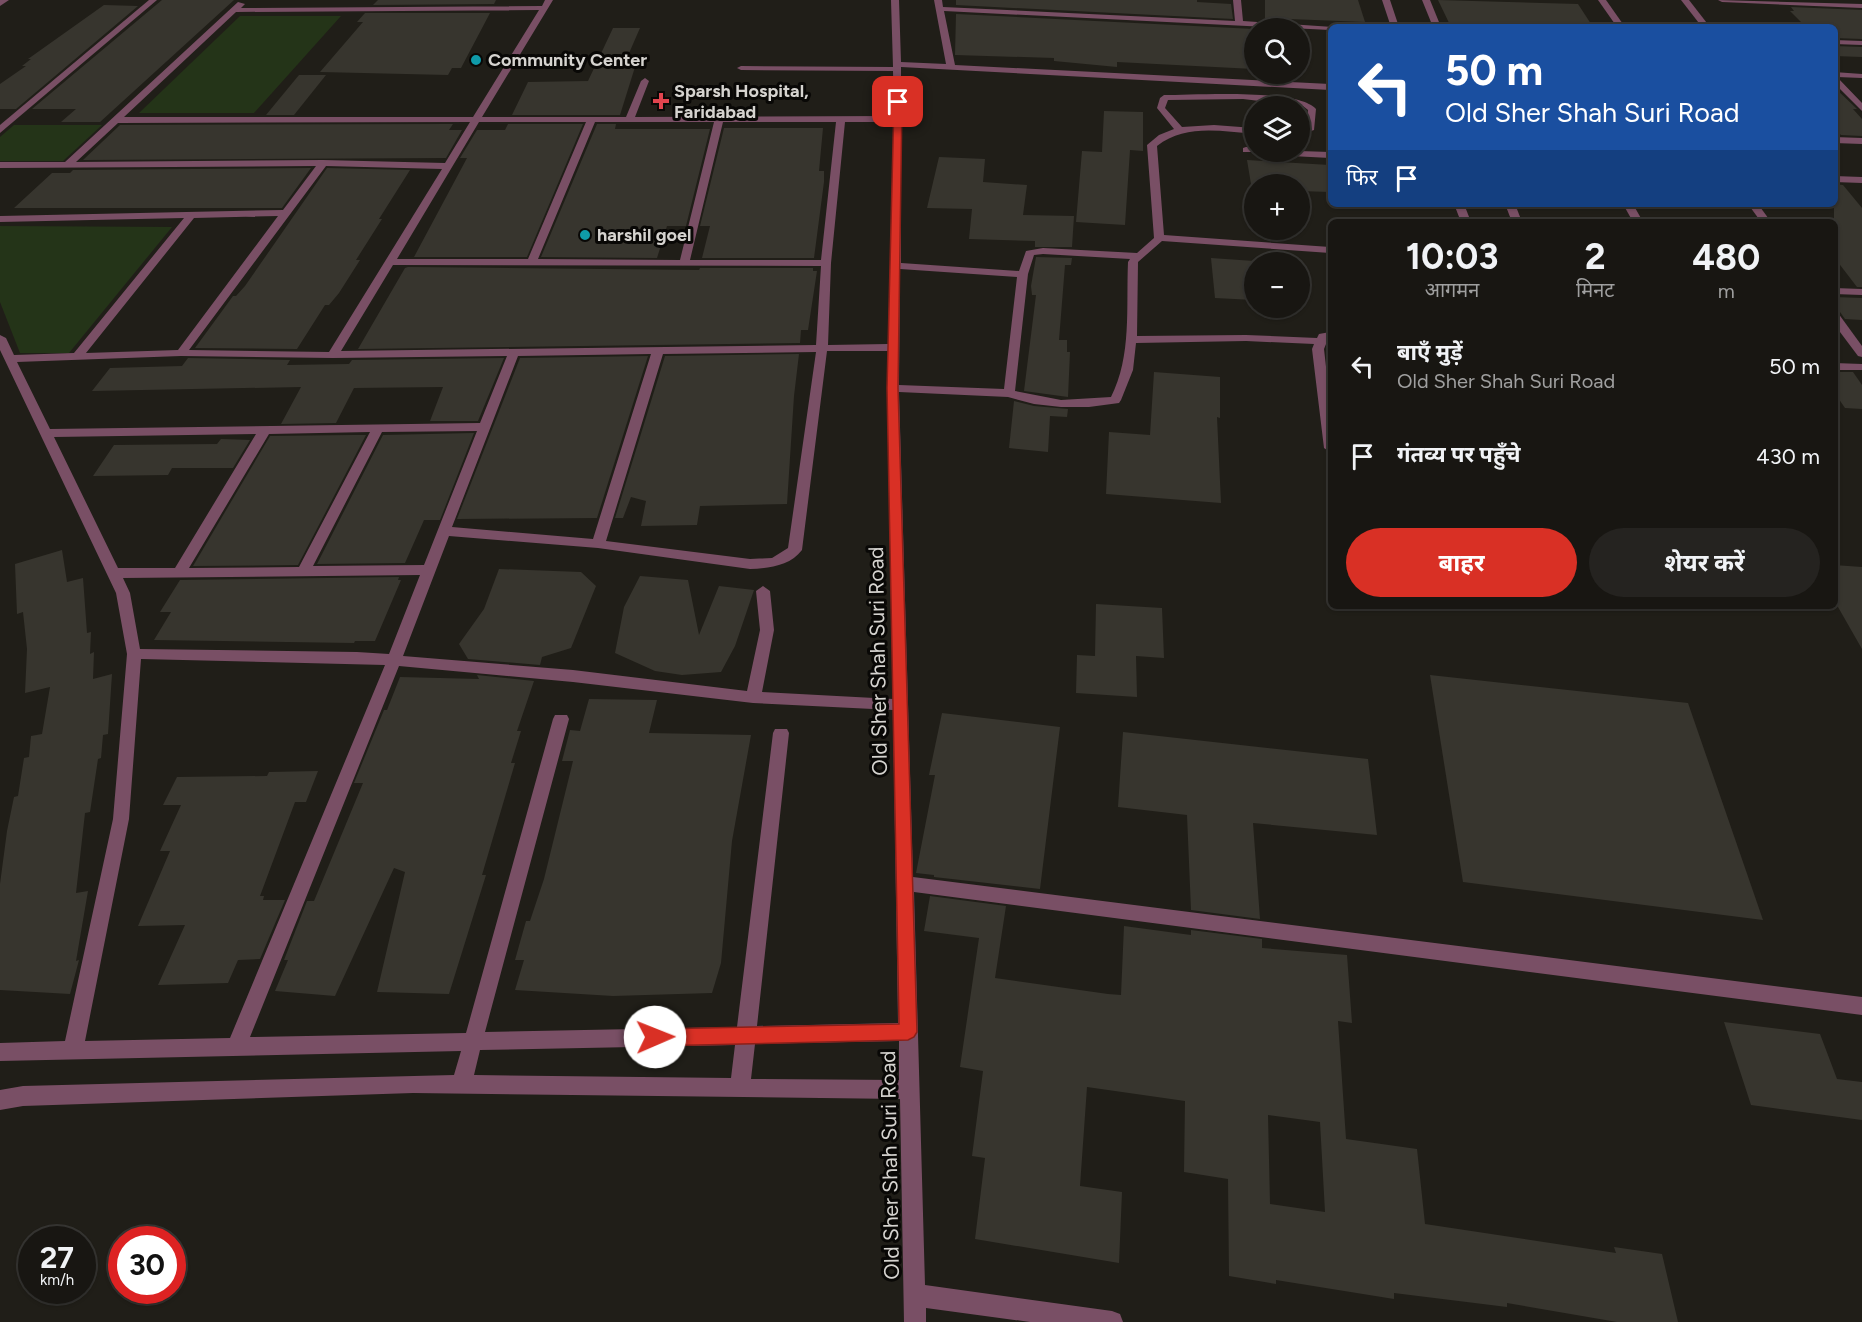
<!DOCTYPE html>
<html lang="hi">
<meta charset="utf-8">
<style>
body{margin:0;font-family:Figtree,"Noto Sans Devanagari",sans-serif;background:#252320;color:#f1f3f6;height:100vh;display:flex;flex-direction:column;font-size:22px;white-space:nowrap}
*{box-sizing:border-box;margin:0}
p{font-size:20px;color:#9f9f9f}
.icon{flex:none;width:33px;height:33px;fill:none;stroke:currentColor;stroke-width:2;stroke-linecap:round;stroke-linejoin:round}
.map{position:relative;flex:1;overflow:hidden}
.side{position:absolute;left:1328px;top:219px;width:510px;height:390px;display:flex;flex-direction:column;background:#181612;border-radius:9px;box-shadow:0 2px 4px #0004,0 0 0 2px #363532}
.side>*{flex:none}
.banner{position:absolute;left:1328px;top:24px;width:510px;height:183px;border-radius:9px;box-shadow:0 2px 4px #0004,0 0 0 2px #363532;background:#1a4fa0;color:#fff;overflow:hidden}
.controls{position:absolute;left:1244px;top:18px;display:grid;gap:12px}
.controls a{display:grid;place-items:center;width:66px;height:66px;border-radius:50%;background:#181612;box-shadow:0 2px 4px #0004,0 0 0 2px #363532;font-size:30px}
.speed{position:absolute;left:18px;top:1226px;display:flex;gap:12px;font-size:30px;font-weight:700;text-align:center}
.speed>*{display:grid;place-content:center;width:78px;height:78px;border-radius:50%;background:#181612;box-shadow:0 2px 4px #0004,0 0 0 2px #363532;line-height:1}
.speed small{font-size:15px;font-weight:400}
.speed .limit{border:9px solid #d22;background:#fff;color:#111}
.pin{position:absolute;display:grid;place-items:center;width:51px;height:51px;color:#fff;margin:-26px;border-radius:12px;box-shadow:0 3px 9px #0006}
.me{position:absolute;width:66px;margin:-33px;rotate:89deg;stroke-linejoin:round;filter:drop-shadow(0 0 4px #0008)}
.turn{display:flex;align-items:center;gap:21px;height:126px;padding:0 18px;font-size:27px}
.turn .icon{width:78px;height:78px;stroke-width:2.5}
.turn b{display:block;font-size:42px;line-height:51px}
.then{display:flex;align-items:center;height:57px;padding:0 18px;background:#0003;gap:12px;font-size:22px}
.eta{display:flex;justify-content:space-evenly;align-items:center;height:102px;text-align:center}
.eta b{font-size:36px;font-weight:700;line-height:42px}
.cta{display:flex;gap:12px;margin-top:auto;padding:12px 18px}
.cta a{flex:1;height:69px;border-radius:36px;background:#d93025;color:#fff;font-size:24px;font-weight:700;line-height:69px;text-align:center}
.cta a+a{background:#252320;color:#f1f3f6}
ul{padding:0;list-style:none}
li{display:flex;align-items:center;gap:18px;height:90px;padding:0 18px}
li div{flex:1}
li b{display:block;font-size:22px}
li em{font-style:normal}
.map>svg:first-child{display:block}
.green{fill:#243418}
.building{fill:#37352e;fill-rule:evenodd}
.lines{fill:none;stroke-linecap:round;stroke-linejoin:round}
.minor{fill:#794f65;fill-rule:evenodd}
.route{fill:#d93025;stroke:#8d1f18;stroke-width:1.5}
.culture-dot{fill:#0f9aa8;stroke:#090806;stroke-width:2}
.health-dot{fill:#e0444e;stroke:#090806;stroke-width:2}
.labels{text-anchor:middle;stroke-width:6;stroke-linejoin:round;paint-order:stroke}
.far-poi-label{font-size:18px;font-weight:bold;fill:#d5d3cf;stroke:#090806;text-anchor:start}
.street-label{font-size:21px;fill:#d5d3cf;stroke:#090806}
</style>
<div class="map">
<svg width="1862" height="1322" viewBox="0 0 1862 1322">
<rect width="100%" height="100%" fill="#201e18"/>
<!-- green -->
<g class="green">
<polygon points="240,16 341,16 254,113 139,113"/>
<polygon points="14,125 102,125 63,161 0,161 0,137"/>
<polygon points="0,226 172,227 69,353 20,353 0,302"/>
</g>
<!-- building -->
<g class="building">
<polygon points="162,0 234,0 100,122 61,122 76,109 32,109"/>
<polygon points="378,0 496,0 494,4 373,5"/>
<polygon points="956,0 1197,0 1197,2 1231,4 1233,19 956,5"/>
<polygon points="1265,0 1358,0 1365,22 1265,18"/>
<polygon points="1438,0 1578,4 1593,27 1451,27"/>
<polygon points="104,5 138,6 16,109 0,109 0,84 26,66 22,66 31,59 28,59"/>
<polygon points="1791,7 1862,10 1862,39 1834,38 1834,27 1806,27 1790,11 1794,11"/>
<polygon points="365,13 490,13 461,68 452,68 448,75 320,72 363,22 357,22"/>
<polygon points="956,14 1254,29 1254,69 1117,62 1117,67 1054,61 1054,58 955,55"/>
<polygon points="613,28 640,28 623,67 635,67 620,115 512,115 528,82 588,81"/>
<polygon points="1834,46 1862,47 1862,57 1834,56"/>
<polygon points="299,75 326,75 294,115 266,115"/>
<polygon points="1834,87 1857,109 1853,109 1862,119 1862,136 1841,135 1834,128"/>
<polygon points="1104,111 1143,112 1143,151 1130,150 1125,225 1076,222 1082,151 1102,152"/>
<polygon points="453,124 449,130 462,130 446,158 83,160 120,125"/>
<polygon points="508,124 583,124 527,257 414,257 467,158 460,158 477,130 505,130"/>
<polygon points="597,124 616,124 615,129 710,129 686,226 667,226 657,258 541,257"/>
<polygon points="724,128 823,128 819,171 824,171 824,182 814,258 702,258 710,226 700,226"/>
<polygon points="939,157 985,159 983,182 1027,185 1023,215 1074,216 1072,247 1035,247 1035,241 969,239 972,209 927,208"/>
<polygon points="1247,160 1330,165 1330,192 1299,191 1299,184 1251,184"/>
<polygon points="311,168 282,208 14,208 52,173 70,173 73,170"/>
<polygon points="327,168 410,170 379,219 382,219 356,260 360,260 339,293 329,305 325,305 297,349 195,348 233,296 236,296 245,286"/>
<polygon points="1834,184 1843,185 1862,208 1862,287 1857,287 1834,257"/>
<polygon points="1036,257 1072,258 1071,265 1065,265 1059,340 1067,340 1067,352 1070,352 1068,397 1024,391 1036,295 1032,295 1031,286"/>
<polygon points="1211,258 1254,261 1254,300 1215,298"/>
<polygon points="408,267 699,270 700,268 813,268 813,271 817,271 808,330 801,330 800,343 358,349 405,268"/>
<polygon points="1834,297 1862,298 1862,320 1845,319 1840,312 1834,310"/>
<polygon points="799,354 794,396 787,504 700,506 697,525 641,526 646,501 631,497 623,518 615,518 665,356"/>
<polygon points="648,356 597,518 457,519 520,358"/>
<polygon points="188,358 290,360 287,365 349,364 352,360 504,358 478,421 430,421 443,387 354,388 336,423 281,424 301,387 92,391 110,368 182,366"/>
<polygon points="1154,372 1220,377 1220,418 1217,417 1221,503 1106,494 1109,432 1150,435"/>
<polygon points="1834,372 1853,372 1862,385 1862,409 1845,408 1834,392"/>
<polygon points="1014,401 1034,406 1068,409 1067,417 1050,416 1048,452 1009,448"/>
<polygon points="474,433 440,520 424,520 405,563 317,564 383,435"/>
<polygon points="352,435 366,435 298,565 193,566 270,436"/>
<polygon points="221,439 250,440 233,468 172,468 168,475 93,476 114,445 217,444"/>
<polygon points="62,550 67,582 83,578 87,633 91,632 90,654 94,652 93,679 112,674 108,734 103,735 101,758 98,759 90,812 85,813 76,893 88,891 76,961 79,960 70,994 0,990 0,884 7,831 14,797 18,796 24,758 29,757 31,736 42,734 50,687 25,693 27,649 23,612 17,614 15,564"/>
<polygon points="1834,565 1862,567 1862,649 1834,600"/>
<polygon points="499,569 581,572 596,586 571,648 542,657 540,665 468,659 459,644 484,609"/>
<polygon points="640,576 688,580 699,635 719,586 754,590 735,646 721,672 682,675 655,671 615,653 624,607"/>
<polygon points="399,577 398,580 401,580 375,641 355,641 354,643 154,640 171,612 160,612 180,580"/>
<polygon points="1096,604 1162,608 1164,658 1136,656 1137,697 1076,693 1077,655 1095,656"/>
<polygon points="477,675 534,681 517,731 521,731 511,763 515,763 482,875 486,875 449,994 377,992 405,872 394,868 335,996 275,991 288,960 284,960 307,901 314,901 363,783 354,783 384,710 387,710 400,677 479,679"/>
<polygon points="1430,675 1688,703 1763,920 1463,882"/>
<polygon points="589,699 657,700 649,733 751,735 732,841 721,963 712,993 613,996 515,990 524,960 515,960 526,921 530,921 544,879 573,761 562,761 570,730 580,731"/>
<polygon points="942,713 1060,727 1040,889 934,877 934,875 916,873 935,775 929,775"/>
<polygon points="1123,732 1368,759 1377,835 1253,823 1260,919 1191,910 1187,815 1118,807"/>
<polygon points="318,771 306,802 295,802 260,896 264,896 263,900 285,900 260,959 238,960 228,983 158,985 185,925 138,926 170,851 160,851 181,805 163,805 177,777 267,776 269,772"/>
<path d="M930,896L1006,906L995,978L1108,994L1121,995L1124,926L1191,935V930L1262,939V948L1347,955L1352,1023L1338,1021L1346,1139L1417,1149L1425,1224L1616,1253L1614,1247L1662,1254L1678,1322H1617L1507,1303V1307L1394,1293V1299L1276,1280V1284L1229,1276L1228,1179L1184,1172L1185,1101L1087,1087L1080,1186L1122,1192L1119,1263L975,1239L985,1158L972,1156L983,1071L960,1067L979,938L924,931ZM1268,1115L1320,1122L1325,1212L1270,1204Z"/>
<polygon points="1724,1022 1820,1034 1837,1079 1862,1082 1862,1120 1751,1105"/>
</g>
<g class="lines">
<!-- minor -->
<g class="minor">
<polygon points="0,0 9,0 0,6"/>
<polygon points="149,0 157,0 0,133 0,125"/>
<path d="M545,0H553L482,117H626L641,81L645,78L649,81L635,117L894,116L893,71L741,70L737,68L741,66L893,67L891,0H899L901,62L946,64L934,0H942L943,7L1235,21L1233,0H1241L1243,21L1333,27H1330V30L944,11L955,65L1330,84V90L901,67V263L1019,271L1026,251L1043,248L1137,253L1154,238L1147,145L1159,135L1174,129L1157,108L1160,98L1164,95C1194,95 1297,88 1316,109L1314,130L1299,135V129L1306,128L1308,110L1303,106L1243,99L1168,100L1165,108L1182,127L1214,125L1254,128V134C1220,131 1185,124 1157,146L1164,235L1330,247V253L1162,241L1138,262L1137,336L1246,335L1317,338L1319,334L1330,332V338L1328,339L1324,349L1330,402V452L1324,448L1312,349L1314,344L1246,341L1136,343L1133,370L1121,400L1119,403L1089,407H1061L1034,404L1008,397L899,392L913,877L1862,997V1015L914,892L925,1285L1112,1311L1120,1314L1123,1322H1030L926,1308V1322H904L900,1099L413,1093L23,1106L0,1110V1090L23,1086L454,1075L461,1051L0,1061V1043L65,1041L113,819L127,654L116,593L0,350V335L6,338L14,355L74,353L184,218L0,222V216L283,210L316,166L0,168V162H65L238,2L245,4L241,8L542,6ZM539,10L473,117H124L236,12ZM470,122L445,163L323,160L76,162L118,123ZM479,122H586L528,259H397ZM595,122H714L680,260L538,259ZM723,122H836L821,260H690ZM845,122H894L888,344L828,345L831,263ZM326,166L442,169L329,352L189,350ZM278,216L178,350L86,353L194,218ZM1043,254L1130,259L1128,262C1126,307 1132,356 1111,397L1061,400L1015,391L1028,274L1034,255ZM393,265L821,266L816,345L341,351ZM900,269L1017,277L1004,389L899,385ZM827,351H888L893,699L762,692L774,630L770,591L763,586L756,591L760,630L747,691L573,670L403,656L449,536L598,548L750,569C769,568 790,566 802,550ZM816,352L788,548L772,558L750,559L606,541L663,354ZM651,354L593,539L452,527L518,356ZM181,356L333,358L507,356L480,423L50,429L17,362ZM477,431L424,565L313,566L382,432ZM370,432L299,567L189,568L269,434ZM256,434L175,568H118L54,437ZM420,575L389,654L357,652L140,649L130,593L123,578ZM141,659L385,665L230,1038L85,1041L129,819ZM399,666L573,682L753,703L893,710L898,1023L757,1026L789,733L787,729H775L773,733L737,1027L485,1032L569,719L567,715H555L553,719L466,1033L250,1037ZM899,1041V1080L751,1079L755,1044ZM735,1045L731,1078L474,1075L480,1050Z"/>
<polygon points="1382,0 1390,0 1399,27 1391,27"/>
<polygon points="1422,0 1430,0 1441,27 1433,27"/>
<polygon points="1598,0 1606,0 1625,27 1617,27"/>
<polygon points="1681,0 1689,0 1710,27 1702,27"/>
<polygon points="1718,0 1862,4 1862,8 1722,2"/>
<polygon points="1834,40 1862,41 1862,45 1834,44"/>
<polygon points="1834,72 1862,74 1862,78 1837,77 1862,103 1862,111 1834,83"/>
<polygon points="1834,137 1862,138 1862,144 1834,143"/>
<polygon points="1246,147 1254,147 1254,152 1258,152 1243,152 1243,148"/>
<polygon points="1299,151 1330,152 1330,158 1272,155 1267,152"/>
<polygon points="1834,176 1862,177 1862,183 1834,182"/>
<polygon points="1454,204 1464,204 1471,222 1461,222"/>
<polygon points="1505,204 1515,204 1522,222 1512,222"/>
<polygon points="1623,204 1633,204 1643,222 1633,222"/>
<polygon points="1748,204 1758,204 1771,222 1761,222"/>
<polygon points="1834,288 1862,289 1862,295 1834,294"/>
<polygon points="1834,312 1838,313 1862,346 1862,357 1858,356 1834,324"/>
<polygon points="1834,363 1862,364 1862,370 1834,370"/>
</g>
</g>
<!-- route -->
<polygon class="route" points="898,100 902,102 898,388 917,1032 914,1037 908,1040 655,1046 649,1043 647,1037 649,1032 655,1029 899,1024 887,388 894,102"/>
<!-- markers -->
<g class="culture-dot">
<circle cx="476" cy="60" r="6"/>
<circle cx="585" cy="235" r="6"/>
</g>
<path class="health-dot" d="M658 92h6v6h6v6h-6v6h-6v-6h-6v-6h6z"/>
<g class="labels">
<!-- far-poi labels -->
<g class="far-poi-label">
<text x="488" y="66">Community Center</text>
<text x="674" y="97">Sparsh Hospital,<tspan x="674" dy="21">Faridabad</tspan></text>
<text x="597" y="241">harshil goel</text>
</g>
<!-- street labels -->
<g class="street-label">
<text transform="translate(878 661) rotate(-91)" y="7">Old Sher Shah Suri Road</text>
<text transform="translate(890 1165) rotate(-91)" y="7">Old Sher Shah Suri Road</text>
</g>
</g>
</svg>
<div class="controls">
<a><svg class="icon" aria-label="search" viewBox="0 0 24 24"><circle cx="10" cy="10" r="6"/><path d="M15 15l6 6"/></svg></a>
<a><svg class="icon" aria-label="layers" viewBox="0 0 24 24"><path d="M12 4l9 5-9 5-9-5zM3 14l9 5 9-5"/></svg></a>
<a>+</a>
<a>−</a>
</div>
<div class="speed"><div>27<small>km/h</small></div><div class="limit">30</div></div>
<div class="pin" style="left:898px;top:102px;background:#d93025"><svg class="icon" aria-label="arrive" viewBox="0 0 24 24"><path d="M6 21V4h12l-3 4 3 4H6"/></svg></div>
<svg class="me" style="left:655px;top:1037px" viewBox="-20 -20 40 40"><circle r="19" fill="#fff"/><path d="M0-13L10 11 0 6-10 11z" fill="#d93025"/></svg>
<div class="banner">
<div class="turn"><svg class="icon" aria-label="left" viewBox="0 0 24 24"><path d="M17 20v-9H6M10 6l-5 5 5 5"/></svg><div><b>50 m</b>Old Sher Shah Suri Road</div></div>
<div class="then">फिर<svg class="icon" aria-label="arrive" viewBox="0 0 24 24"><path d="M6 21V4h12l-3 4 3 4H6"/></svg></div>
</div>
<section class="side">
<div class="eta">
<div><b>10:03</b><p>आगमन</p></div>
<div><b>2</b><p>मिनट</p></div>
<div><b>480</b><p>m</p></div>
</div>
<ul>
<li><svg class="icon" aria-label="left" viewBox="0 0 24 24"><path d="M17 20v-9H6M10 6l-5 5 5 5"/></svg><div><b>बाएँ मुड़ें</b><p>Old Sher Shah Suri Road</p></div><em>50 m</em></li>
<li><svg class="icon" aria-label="arrive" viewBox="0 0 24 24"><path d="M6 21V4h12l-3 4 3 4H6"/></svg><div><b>गंतव्य पर पहुँचे</b></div><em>430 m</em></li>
</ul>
<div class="cta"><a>बाहर</a><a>शेयर करें</a></div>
</section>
</div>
